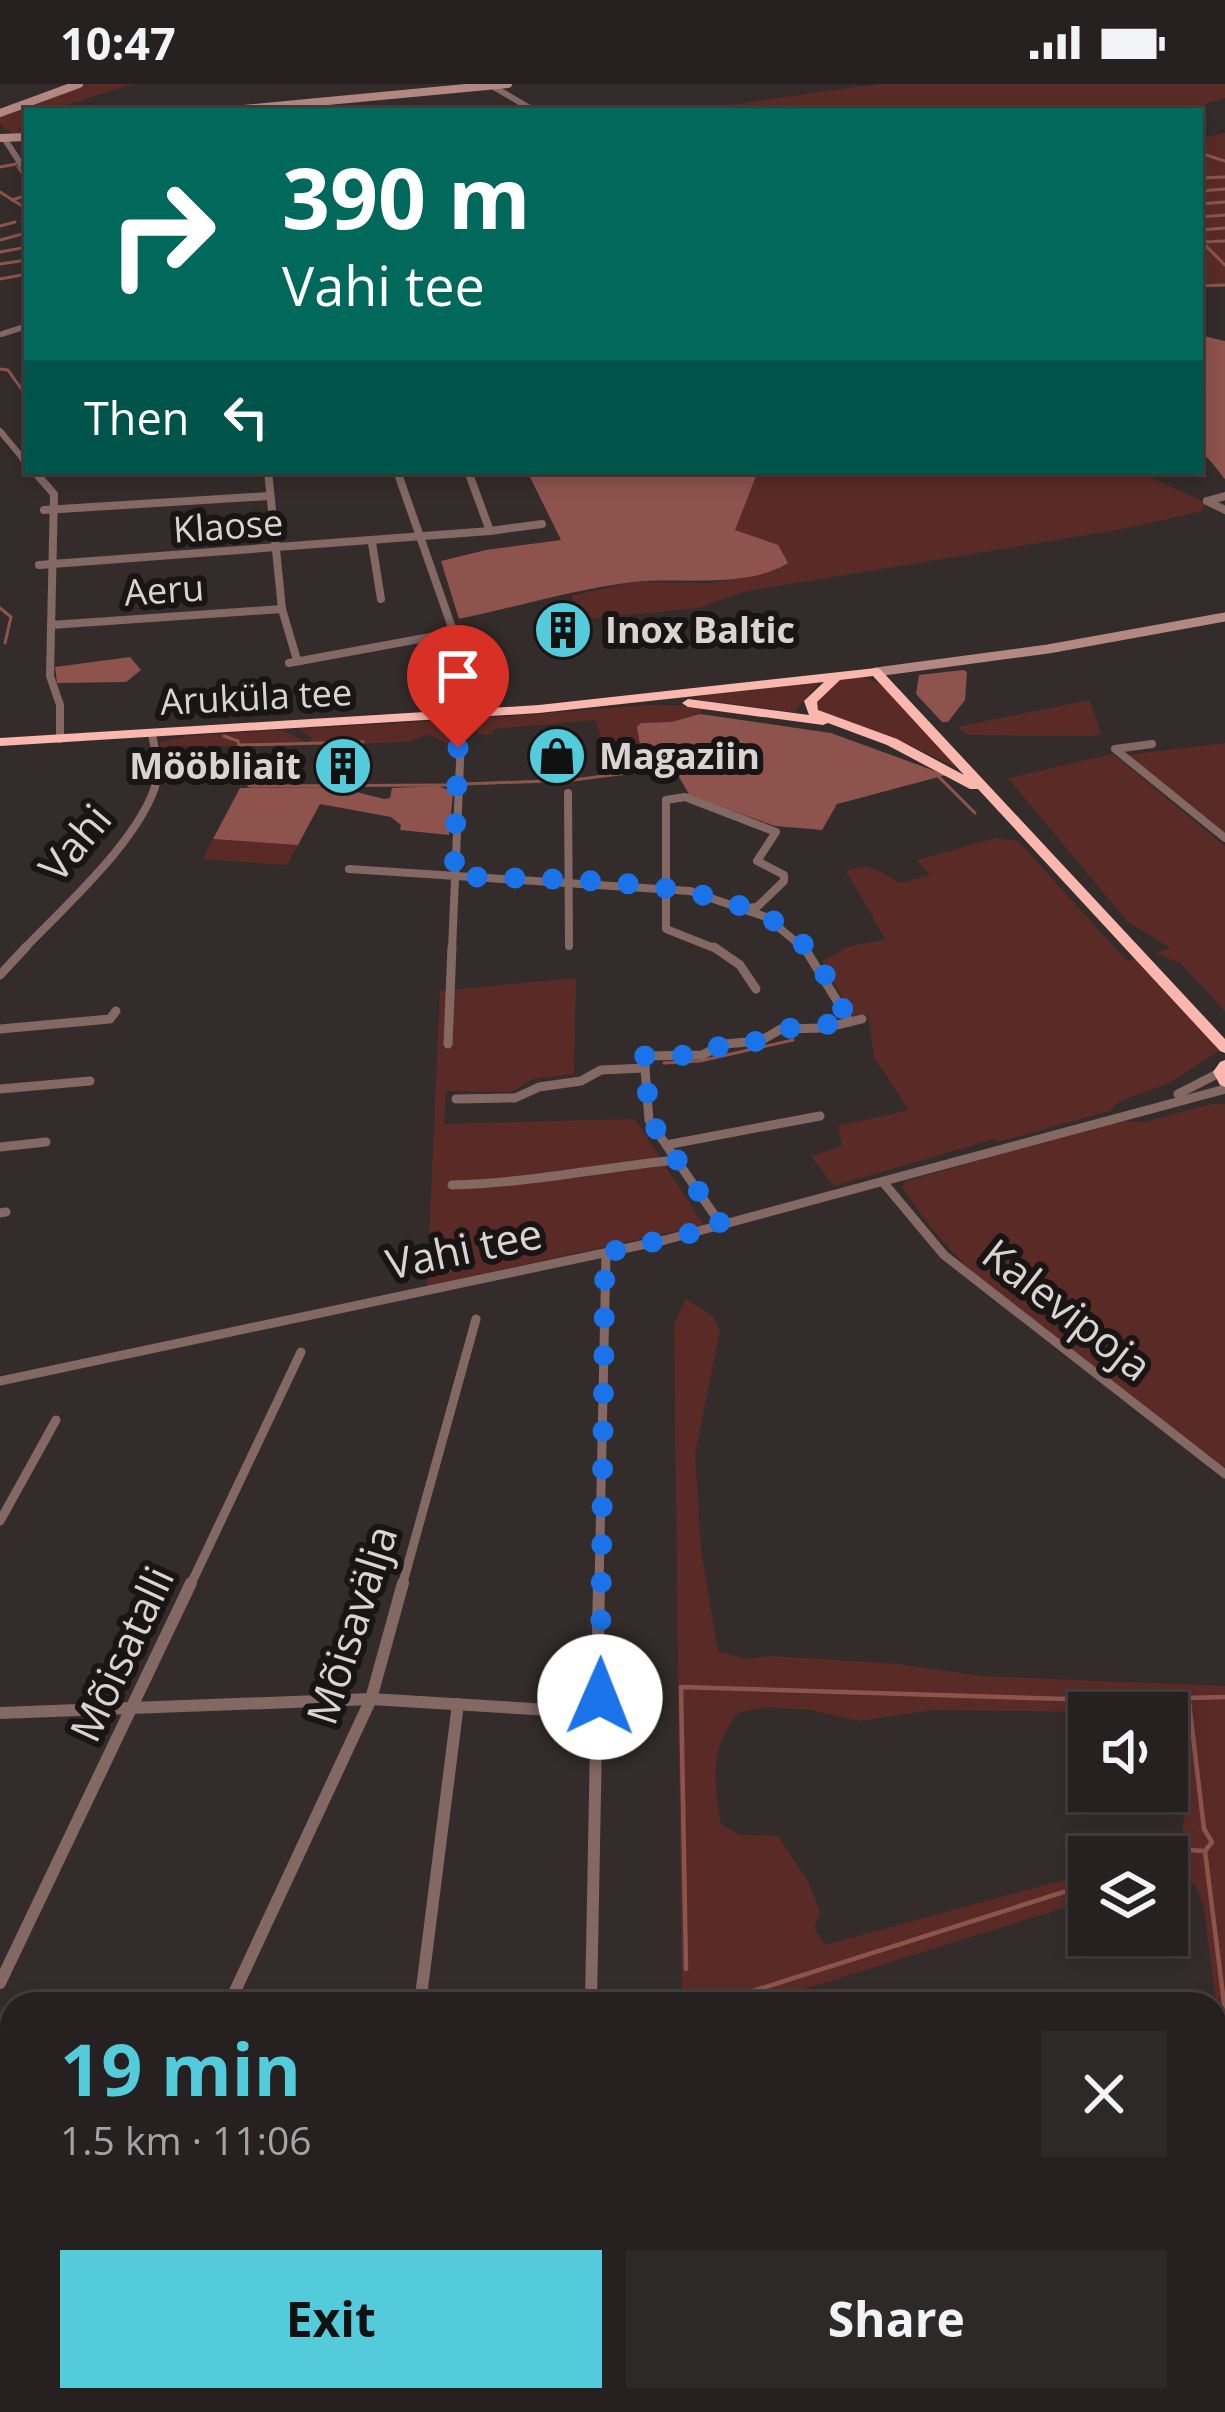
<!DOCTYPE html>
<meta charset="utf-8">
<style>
body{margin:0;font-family:"Open Sans",sans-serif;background:#2e2929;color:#f1f3f6;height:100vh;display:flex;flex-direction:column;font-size:45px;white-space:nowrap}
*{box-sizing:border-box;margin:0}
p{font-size:39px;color:#a4a3a5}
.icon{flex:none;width:66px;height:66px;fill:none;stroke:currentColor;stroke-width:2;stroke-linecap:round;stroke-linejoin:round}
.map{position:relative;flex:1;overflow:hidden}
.panel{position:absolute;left:0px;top:1908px;width:1227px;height:420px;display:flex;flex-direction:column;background:#262120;border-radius:36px 36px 0 0;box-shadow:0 6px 18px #0003,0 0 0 3px #423e3e}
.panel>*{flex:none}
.banner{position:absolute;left:24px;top:24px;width:1179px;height:366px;border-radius:0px;box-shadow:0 6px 18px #0003,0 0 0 3px #423e3e;background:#00695c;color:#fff;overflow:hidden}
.buttons{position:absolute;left:1068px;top:1608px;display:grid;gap:24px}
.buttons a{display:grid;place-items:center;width:120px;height:120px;border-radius:0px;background:#262120;box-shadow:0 6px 18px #0003,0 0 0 3px #423e3e;font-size:60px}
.pin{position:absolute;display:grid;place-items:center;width:102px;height:102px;color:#fff;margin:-123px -51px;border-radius:50% 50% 50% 0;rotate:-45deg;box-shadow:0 0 12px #0007}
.pin .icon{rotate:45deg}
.me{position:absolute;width:132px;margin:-66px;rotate:1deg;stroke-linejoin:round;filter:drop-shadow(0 0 9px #0008)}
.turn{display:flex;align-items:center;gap:42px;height:252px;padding:0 60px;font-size:54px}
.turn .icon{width:156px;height:156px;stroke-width:2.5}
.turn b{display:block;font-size:84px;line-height:102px}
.then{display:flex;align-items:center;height:114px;padding:0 60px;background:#0003;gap:24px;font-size:45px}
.round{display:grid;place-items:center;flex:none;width:126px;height:126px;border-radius:0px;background:#2e2929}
.headline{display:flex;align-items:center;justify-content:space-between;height:204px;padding:0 60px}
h1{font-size:72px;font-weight:700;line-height:90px;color:#53cbdb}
.button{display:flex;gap:24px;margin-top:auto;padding:24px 60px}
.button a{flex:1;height:138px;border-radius:0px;background:#53cbdb;color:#111;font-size:48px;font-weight:700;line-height:138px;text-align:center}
.button a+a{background:#2e2929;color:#f1f3f6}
.status{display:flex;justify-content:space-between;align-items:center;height:84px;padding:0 60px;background:#262120;direction:ltr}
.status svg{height:33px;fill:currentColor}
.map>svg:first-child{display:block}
.green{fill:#5a2b26}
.forest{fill:#8d534c}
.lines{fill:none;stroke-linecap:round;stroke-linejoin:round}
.stream-far1{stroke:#8d544c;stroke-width:3}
.stream{stroke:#8d544c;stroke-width:4.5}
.street-far3{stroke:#836864;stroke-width:6}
.street-far2{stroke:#836864;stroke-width:8}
.street-far1{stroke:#836864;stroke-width:9}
.street{stroke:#836864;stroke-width:12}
.secondary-far1{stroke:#b38882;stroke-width:8}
.secondary{stroke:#b38882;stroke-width:9}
.highway{fill:#fab7ae;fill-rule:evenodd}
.route{stroke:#1a73e8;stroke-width:21;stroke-dasharray:0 37.8}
.labels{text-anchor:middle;stroke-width:12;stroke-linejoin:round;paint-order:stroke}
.far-street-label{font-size:36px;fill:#d9d4d3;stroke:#181514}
.far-poi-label{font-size:36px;font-weight:bold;fill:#d9d4d3;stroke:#181514;text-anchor:start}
.street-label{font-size:42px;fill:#d9d4d3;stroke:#181514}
</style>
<div class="status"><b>10:47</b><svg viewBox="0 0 49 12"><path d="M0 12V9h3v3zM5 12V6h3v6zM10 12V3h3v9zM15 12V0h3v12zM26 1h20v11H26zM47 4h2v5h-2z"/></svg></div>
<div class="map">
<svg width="1225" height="2328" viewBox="0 0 1225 2328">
<rect width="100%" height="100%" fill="#332c2b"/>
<!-- green -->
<g class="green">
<polygon points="85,0 132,0 61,23 68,27 27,27 27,39 18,45 26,52 14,52 0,40 0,32"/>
<polygon points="878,0 1225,0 1225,14 1182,27 685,27"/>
<polygon points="1225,49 1225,200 1200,201 1200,54"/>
<polygon points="758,387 1137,387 1206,419 1202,427 1123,445 743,508 698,524 587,535 571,512 635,498 711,499 778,486 778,461 734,446"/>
<polygon points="862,593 886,602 961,686 906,659 827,633 816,625 814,619 840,596"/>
<polygon points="819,599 794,628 694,615 702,612"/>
<polygon points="1090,616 1101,650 1092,652 967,651 957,643"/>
<polygon points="647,621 703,622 700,630 671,638 641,639 643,678 673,682 611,690 596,636 493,645 493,650 476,651 466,660 478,648 468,646 469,639 476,635"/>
<path d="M450,636L455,642L449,661L429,650L407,658C322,662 245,661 160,663V658L188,652L282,646L306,658L312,655L300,645Z"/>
<polygon points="1225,659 1225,748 1127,671"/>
<polygon points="1113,670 1225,762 1225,927 1180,879 1155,869 1171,864 1128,838 1008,694"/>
<path d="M995,754L1018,757L1127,877L1139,874L1219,967L1169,999L1118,1018L1110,1027L997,1058L994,1055L834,1102L811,1072L842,1062L838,1042L909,1026L874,973L868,930L853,932L822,877L850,862L886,856L846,787C869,777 879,787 900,799L930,791L917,776Z"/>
<polygon points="213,755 298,761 287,781 203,775"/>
<polygon points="576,894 574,990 533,995 511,1008 446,1007 444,1040 635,1035 704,1141 427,1202 440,907"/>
<path d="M1211,1020H1225V1383C1117,1303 975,1218 903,1104L904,1098L1115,1037L1145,1038Z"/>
<path d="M686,1215L713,1232L720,1246L695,1371L701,1465L718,1567L745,1575L770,1572L897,1580L981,1592L1225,1602V1989L1204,1824L1196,1803L1184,1793L1167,1796V1773H1148L1180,1760C1186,1732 1186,1706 1179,1678C1175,1659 1167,1649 1167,1629L932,1626L860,1637L811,1626L765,1623L738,1629C709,1666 714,1695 721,1740L740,1751L778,1752L808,1797L820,1828L814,1844L825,1861L1089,1789V1816L756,1920L682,1919L674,1240Z"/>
</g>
<!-- forest -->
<g class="forest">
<polygon points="1200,251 1225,257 1225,393 1200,366"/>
<path d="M527,387H758L735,446L778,461L788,479C747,505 680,493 633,498C575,505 517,523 459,535L441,477L486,466L561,456Z"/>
<polygon points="130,573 141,586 126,598 57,599 55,583"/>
<polygon points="963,586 967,588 965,616 948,638 942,638 916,610 919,591"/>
<polygon points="700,630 831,649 946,691 837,720 822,746 775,742 690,712 671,679 643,679 637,643 641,639 671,638"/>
<polygon points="438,702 453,708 449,751 400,746 401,741 391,733 320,720 298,761 213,755 240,704 337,703 384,715 390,714 392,704"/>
</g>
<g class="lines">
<!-- stream-far1 -->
<g class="stream-far1">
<polyline points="1200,69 1225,77"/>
<polyline points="0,83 16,80"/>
<polyline points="18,83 27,96"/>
<polyline points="1200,94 1225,93"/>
<polyline points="1200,107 1225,105"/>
<polyline points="0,108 27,125"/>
<polyline points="12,116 27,111"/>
<polyline points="1200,120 1225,118"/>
<polyline points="1200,133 1225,131"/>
<polyline points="0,142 15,138"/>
<polyline points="1200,146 1225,144"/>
<polyline points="0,156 26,149"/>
<polyline points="1200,156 1225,181"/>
<polyline points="1203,158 1225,157"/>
<polyline points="0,168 27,163"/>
<polyline points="0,180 27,176"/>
<polyline points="0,195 27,190"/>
<polyline points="1200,202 1225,201"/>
<polyline points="0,285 8,286 27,313"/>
<polyline points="1200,293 1225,315"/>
<polyline points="1200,360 1225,393"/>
<polyline points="0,524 11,533 5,559"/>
<polyline points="224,652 238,657 245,698 250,702 450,701"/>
<polyline points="239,661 363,658"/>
<polyline points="464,700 573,696 783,669 842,717 937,691 975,729"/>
<polyline points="664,979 700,977 793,956"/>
</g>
<!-- stream -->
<g class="stream">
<polyline points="1108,1616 1225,1613"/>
<polyline points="1189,1618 1204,1745 1212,1758 1205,1767 1225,1927"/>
<polyline points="1185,1771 1189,1766 1205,1767"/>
<polyline points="686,1885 681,1603 1098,1616"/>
<polyline points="712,1920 1089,1800"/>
</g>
<!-- street-far3 -->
<g class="street-far3">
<polyline points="492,2 535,27"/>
<polyline points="4,54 21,80"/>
<polyline points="2,250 27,242"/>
<polyline points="0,347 25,377"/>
</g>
<!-- street-far2 -->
<g class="street-far2">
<polyline points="23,374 27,379"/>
<polyline points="34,387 54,410 50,592 60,621 60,655"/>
<polyline points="268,387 282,525 297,576"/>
<polyline points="397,387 482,629"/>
<polyline points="1207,417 1225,426"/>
<polyline points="1207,417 1225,412"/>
<polyline points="44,426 269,412"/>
<polyline points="490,447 542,440"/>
<polyline points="372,459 381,515"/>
<polyline points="39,481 490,447 468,387"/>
<polyline points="51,541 282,525"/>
<polyline points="289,579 452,549"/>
<polyline points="1152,660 1115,665 1225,754"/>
<polyline points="568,709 569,862"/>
<polyline points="349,785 690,807 766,833 806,866"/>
<path d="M23,866C64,823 143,753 157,696C160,681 154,664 152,649"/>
<polyline points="452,866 462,630"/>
<polyline points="719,866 666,845 666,716 685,713 776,748 757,777 784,791 784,797 757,823 747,824"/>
</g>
<!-- street-far1 -->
<g class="street-far1">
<polyline points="714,863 740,881 756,905"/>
<polyline points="804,863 850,938"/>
<polyline points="0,891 26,863"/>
<polyline points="0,945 110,935 116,927"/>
<polyline points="448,960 452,863"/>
<polyline points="0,1005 90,997"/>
<polyline points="1178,1010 1221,988"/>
<polyline points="456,1015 515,1014 539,1003 581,997 601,986 645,984"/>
<polyline points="666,1061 820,1032"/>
<polyline points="0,1063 46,1058"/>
<polyline points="883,1098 944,1171 1225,1390"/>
<path d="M452,1101C529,1099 599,1084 676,1076"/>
<polyline points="0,1129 6,1128"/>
<polyline points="722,1142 649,1036 644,972 702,971 724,960 760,957 781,945 825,944 862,935"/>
<polyline points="0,1297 665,1156 1225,1005"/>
<polyline points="0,1437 56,1336"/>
<polyline points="190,1502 301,1268"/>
<polyline points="402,1502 476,1235"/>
<polyline points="599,1502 606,1169"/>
</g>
<!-- street -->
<g class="street">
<polyline points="0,1629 371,1615 599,1629"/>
<polyline points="0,1899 191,1499"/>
<polyline points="229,1920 371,1615 403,1499"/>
<polyline points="420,1920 458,1620"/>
<polyline points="591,1920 599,1499"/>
<polyline points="1215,2049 1225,2107"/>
<polyline points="1070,2316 1089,2328"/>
<polyline points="34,2328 41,2316"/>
<polyline points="244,2328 250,2316"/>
<polyline points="470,2328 474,2316"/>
<polyline points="674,2328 677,2316"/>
<polyline points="890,2328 892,2316"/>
</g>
<!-- secondary-far1 -->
<g class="secondary-far1">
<polyline points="223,27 508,0"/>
<polyline points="0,29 79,0"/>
<polyline points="0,54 27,53"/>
</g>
<!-- secondary -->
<polyline class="secondary" points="876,588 1048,565 1225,533"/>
<!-- highway -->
<g class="highway">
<path d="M876,584L880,585L1225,955V969L1220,967L978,705H970L887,661L828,639L823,641L688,623L682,619L688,615L809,631L804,617L824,598L539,629L0,662V654L539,621ZM873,592L964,691L897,655L818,626L817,618L840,596Z"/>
<polygon points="1225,976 1225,1003 1220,1001 1213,988 1220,978"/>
</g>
</g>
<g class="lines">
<!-- route -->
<path class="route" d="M458,664L454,792C547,797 736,788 802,859C823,880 835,912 850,938L782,945L760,957L724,960L702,971L644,972L650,1036L722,1142L605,1169L600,1613"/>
</g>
<!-- icons -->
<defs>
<symbol id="building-disc" viewBox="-11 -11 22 22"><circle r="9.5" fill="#53cbdb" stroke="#181514"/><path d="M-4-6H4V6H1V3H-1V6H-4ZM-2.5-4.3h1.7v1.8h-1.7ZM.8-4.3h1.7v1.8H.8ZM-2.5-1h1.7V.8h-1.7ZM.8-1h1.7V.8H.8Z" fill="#111"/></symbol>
<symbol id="shop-disc" viewBox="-11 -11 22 22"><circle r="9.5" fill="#53cbdb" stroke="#181514"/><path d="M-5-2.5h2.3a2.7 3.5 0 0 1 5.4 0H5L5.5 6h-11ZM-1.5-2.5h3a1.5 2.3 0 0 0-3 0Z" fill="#111"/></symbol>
</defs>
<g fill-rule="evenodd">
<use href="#building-disc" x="530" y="513" width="66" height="66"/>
<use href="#shop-disc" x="524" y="639" width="66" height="66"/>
<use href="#building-disc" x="310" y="649" width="66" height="66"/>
</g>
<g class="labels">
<!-- far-street labels -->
<g class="far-street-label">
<text transform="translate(228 442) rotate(-4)" y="13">Klaose</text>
<text transform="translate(164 506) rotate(-4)" y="13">Aeru</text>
<text transform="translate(256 613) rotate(-3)" y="13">Aruküla tee</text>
</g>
<!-- far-poi labels -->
<g class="far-poi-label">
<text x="605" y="559">Inox Baltic</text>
<text x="599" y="685">Magaziin</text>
<text x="301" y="695" text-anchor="end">Mööbliait</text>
</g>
<!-- street labels -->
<g class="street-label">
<text transform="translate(75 759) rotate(-50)" y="15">Vahi</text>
<text transform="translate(464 1165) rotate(-12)" y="15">Vahi tee</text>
<text transform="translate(1067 1226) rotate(38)" y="15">Kalevipoja</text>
<text transform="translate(352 1541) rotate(-72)" y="15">Mõisavälja</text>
<text transform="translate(122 1570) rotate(-65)" y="15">Mõisatalli</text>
</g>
</g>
</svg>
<div class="buttons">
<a><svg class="icon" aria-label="sound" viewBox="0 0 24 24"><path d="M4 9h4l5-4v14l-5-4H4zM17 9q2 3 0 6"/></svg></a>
<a><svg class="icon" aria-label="layers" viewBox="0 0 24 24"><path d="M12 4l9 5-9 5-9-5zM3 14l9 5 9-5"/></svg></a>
</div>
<div class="pin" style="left:458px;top:664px;background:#d93025"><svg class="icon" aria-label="arrive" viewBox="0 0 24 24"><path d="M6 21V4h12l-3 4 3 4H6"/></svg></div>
<svg class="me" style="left:600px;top:1613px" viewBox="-20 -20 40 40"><circle r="19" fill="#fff"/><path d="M0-13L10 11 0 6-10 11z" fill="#1a73e8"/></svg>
<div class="banner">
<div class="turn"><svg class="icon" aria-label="right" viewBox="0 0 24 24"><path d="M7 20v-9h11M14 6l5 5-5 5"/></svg><div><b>390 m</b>Vahi tee</div></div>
<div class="then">Then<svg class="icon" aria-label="left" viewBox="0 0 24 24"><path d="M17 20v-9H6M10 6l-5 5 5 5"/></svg></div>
</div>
<section class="panel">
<div class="headline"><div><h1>19 min</h1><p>1.5 km · 11:06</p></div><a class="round"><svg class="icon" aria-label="close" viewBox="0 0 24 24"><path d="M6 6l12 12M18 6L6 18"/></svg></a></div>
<div class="button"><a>Exit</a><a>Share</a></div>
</section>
</div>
